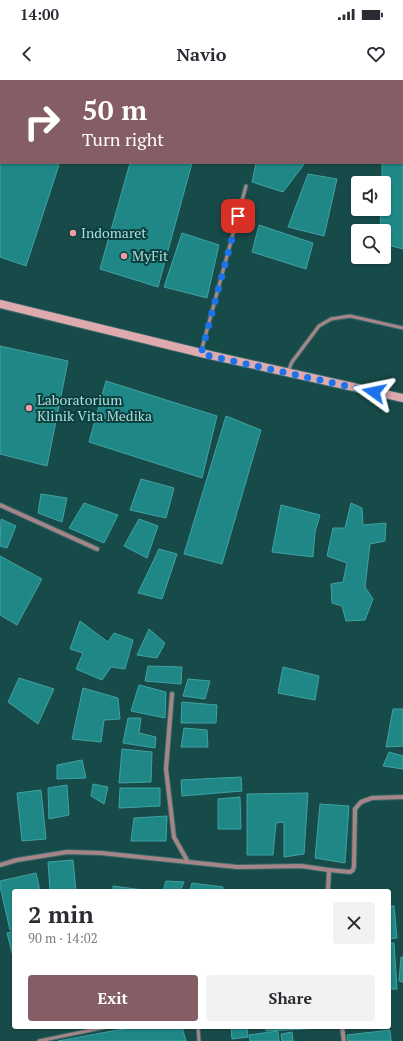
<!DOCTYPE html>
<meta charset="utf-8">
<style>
body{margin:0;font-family:"PT Serif",serif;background:#f2f2f3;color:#2b2b33;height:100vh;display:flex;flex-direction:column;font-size:15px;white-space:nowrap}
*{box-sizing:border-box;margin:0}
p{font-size:13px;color:#7c7c81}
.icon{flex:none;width:22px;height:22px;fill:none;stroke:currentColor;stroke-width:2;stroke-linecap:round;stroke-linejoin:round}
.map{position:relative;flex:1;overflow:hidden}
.sheet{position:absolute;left:12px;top:809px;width:379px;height:140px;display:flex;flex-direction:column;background:#fff;border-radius:4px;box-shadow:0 1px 3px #0004}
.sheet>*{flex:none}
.banner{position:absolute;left:0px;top:0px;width:403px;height:84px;box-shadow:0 1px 3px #0004;background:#855d65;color:#fff;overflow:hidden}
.fabs{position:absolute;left:351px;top:96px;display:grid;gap:8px}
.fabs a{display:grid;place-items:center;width:40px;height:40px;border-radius:4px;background:#fff;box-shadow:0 1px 3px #0004;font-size:20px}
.pin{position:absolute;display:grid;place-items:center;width:34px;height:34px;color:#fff;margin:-17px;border-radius:8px;box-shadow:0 2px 6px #0006}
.me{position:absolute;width:44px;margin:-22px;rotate:282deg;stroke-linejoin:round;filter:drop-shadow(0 0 3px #0008)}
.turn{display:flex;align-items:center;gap:14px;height:84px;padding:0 16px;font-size:18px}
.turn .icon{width:52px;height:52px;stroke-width:2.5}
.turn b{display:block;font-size:28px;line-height:34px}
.round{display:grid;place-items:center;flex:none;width:42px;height:42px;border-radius:4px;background:#f2f2f3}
.headline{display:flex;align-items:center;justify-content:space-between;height:68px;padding:0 16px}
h1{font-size:24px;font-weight:800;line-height:30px}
.primary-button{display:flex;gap:8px;margin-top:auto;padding:8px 16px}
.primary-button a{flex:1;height:46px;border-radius:4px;background:#855d65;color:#fff;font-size:16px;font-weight:800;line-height:46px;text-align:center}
.primary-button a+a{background:#f2f2f3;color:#2b2b33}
.status{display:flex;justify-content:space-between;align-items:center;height:28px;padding:0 20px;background:#fff;direction:ltr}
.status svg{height:11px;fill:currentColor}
header{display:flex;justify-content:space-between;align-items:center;height:52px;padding:0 16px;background:#fff;font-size:18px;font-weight:800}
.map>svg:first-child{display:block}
.building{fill:#1f8887;stroke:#41a2a1}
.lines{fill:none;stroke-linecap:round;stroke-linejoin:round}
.service-casing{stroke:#366867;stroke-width:5}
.minor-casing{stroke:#366867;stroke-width:6}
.secondary-casing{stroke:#366867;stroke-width:10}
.service{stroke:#a68588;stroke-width:3}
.minor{stroke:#a68588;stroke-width:4}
.secondary{stroke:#deaaae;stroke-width:8}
.route{stroke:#1a73e8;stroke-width:7;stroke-dasharray:0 12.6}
.poi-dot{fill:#f49aa3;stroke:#08403f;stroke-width:1.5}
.labels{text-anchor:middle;stroke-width:4;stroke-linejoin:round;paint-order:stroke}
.poi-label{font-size:14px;fill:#b1dcdb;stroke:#08403f;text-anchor:start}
</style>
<div class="status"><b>14:00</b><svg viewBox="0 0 49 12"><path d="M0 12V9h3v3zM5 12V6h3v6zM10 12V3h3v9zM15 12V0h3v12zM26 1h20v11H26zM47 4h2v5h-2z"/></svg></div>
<header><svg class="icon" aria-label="back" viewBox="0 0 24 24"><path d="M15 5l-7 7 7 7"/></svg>Navio<svg class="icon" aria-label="heart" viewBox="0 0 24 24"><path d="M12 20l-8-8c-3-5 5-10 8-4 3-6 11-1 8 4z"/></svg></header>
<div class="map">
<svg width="403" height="961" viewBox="0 0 403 961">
<rect width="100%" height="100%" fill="#174b4a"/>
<!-- building -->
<g class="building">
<polygon points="0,0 63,0 63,1 1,1 1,49 0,48"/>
<rect x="154" y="0" width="61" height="1"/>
<polygon points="402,37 403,37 403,169 384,164 384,151 380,151 381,129 384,129 384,103 382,103 382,83 402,83"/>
<polygon points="1,66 1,83 55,83 59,85 26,186 0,177 0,70"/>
<polygon points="130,83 192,83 158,207 100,189"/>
<polygon points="256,83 305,83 283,112 252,102"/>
<polygon points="308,94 337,99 324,156 288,147"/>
<polygon points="259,145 313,163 306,189 252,172"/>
<polygon points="182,153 219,165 207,218 164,207"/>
<polygon points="0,266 68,281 47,386 0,374"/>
<polygon points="106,301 217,336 202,398 89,362"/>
<polygon points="226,336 261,350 222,484 184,474"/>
<polygon points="141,399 174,408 166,438 130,430"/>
<polygon points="41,414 67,418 62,442 38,433"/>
<polygon points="84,423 118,435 104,463 69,448"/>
<polygon points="351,423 362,428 363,445 386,443 385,461 370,464 365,507 373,519 365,540 346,541 342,526 332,523 331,504 343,502 347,483 327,476 333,448 345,448"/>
<polygon points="281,425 320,435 315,452 313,477 272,472"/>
<polygon points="1,439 16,446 7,468 0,466"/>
<polygon points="139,439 158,446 147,478 124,466"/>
<polygon points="159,469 177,474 162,519 138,513"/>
<polygon points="0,476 42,499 17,545 0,535"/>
<polygon points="80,541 108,562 114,553 133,560 125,589 111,587 102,600 76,589 83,573 70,569"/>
<polygon points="149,549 165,563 157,578 137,575"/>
<polygon points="148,586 182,587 181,604 145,601"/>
<polygon points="283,587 319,596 315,620 278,613"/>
<polygon points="19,598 54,609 38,644 8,622"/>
<polygon points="188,599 210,601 205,619 183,616"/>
<polygon points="139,605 166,612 165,638 131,631"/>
<polygon points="83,608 118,618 120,639 104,640 101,662 72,659"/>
<polygon points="182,622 217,625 216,643 181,643"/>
<polygon points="393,629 403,629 403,666 386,667"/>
<polygon points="128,638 141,638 139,653 156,657 155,668 123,663"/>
<polygon points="184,648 207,650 208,667 181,667"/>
<polygon points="122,669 152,672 151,702 119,703"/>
<polygon points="389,672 403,676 403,689 383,686"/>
<polygon points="82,680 86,698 57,699 57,685"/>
<polygon points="241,697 242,711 182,716 181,700"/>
<polygon points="93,704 108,707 104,724 91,716"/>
<polygon points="67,705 69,735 49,739 48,708"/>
<polygon points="120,708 160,708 160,726 119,728"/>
<polygon points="41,710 46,759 22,761 17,713"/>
<polygon points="308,713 304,774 284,777 284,742 276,743 273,775 247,775 247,714"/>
<polygon points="240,717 241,749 218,749 218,719"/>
<polygon points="320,724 349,726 345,783 315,778"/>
<polygon points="167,736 166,761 131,761 134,738"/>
<polygon points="73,780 76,811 50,811 48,782"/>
<polygon points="36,793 40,811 14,811 14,849 10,850 0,806 0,801"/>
<polygon points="166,801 184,802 180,811 163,811"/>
<polygon points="192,803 223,807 223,811 190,811"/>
<polygon points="113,806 143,810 143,811 113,811"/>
<polygon points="389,826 394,826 397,858 389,859"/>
<polygon points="14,851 14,881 7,853"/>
<polygon points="389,863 394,863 397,909 389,909"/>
<polygon points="401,877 403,877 403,902 399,901"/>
<polygon points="134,947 182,947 186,961 58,961"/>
<polygon points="231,947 247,947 248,957 232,959"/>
<polygon points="266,947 323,947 323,948 266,951"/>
<polygon points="390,950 391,961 348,961 347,955"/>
<polygon points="278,951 279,961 250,961 249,955"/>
<polygon points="292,952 293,961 282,961 281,954"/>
</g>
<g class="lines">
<defs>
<g id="service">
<polyline points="201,272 246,106"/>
<polyline points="288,291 292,282 319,246 331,239 350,236 403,248"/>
<polyline points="198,947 199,961"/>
<polyline points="39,961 106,947"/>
</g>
<g id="minor">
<polyline points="0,425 97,469"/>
<polyline points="172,614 166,689 174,757 188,782"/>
<polyline points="0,785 17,780 67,772 101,773 237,787 301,786 329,790 328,811"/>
<polyline points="329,790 350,792 353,790 354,786 355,729 361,722 372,718 403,717"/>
<polyline points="342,947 344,961"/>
</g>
<polyline id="secondary" points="0,224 201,273 403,318"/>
</defs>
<!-- service casing -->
<use href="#service" class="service-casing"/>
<!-- minor casing -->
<use href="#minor" class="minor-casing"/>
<!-- secondary casing -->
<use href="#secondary" class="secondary-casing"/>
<!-- service -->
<use href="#service" class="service"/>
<!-- minor -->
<use href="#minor" class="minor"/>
<!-- secondary -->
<use href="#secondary" class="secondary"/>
</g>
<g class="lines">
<!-- route -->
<polyline class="route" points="238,136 201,274 374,312"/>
</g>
<!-- markers -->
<g class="poi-dot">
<circle cx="73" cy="153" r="4"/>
<circle cx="124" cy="176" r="4"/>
<circle cx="29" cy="328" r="4"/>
</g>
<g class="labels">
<!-- poi labels -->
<g class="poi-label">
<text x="81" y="158">Indomaret</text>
<text x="132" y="181">MyFit</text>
<text x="37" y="325">Laboratorium<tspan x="37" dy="16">Klinik Vita Medika</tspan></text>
</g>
</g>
</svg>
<div class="fabs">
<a><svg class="icon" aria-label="sound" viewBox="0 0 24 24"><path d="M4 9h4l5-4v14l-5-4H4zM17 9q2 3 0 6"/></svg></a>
<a><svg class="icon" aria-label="search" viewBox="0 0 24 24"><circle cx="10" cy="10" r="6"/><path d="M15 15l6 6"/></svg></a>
</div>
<div class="pin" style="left:238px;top:136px;background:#d93025"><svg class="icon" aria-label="arrive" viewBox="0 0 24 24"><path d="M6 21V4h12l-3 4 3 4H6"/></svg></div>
<svg class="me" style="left:374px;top:312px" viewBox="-20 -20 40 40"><path d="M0-17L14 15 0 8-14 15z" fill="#1a73e8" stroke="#fff" stroke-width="4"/></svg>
<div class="banner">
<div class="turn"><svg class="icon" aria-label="right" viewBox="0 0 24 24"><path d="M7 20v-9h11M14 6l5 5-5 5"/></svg><div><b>50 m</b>Turn right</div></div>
</div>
<section class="sheet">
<div class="headline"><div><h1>2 min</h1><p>90 m · 14:02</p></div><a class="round"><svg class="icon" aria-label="close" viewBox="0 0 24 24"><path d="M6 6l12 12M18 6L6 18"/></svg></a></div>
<div class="primary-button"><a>Exit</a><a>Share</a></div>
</section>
</div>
